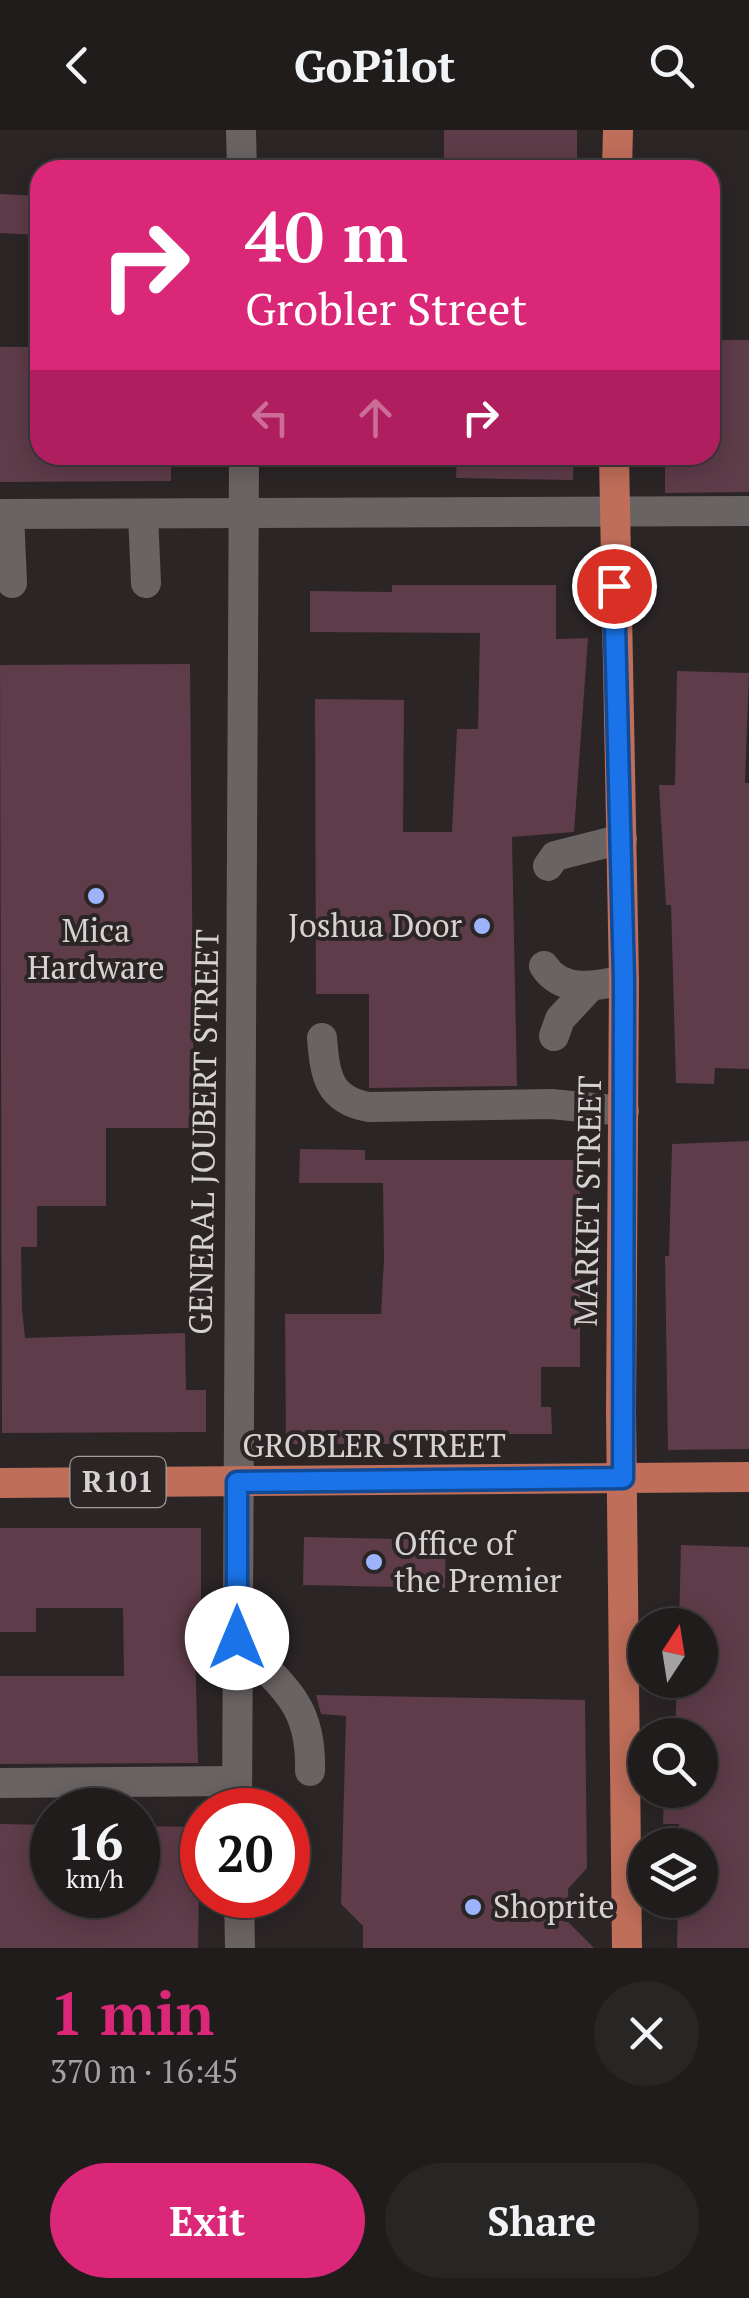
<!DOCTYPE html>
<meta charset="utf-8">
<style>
body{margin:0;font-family:"PT Serif",serif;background:#282525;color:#f1f3f6;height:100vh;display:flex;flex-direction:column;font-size:38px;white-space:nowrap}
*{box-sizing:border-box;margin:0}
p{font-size:32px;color:#a2a1a3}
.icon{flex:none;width:55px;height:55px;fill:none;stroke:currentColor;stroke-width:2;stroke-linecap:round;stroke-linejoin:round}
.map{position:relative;height:1818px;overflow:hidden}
.drawer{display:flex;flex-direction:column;background:#201c1c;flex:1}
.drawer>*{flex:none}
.top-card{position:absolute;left:30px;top:30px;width:690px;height:305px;border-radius:30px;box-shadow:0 5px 25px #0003,0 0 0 2px #3d3a3b;background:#db2777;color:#fff;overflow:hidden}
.needle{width:65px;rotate:12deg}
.fabs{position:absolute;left:628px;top:1478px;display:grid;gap:20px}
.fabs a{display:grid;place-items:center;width:90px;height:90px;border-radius:50%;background:#201c1c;box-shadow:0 5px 25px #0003,0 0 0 2px #3d3a3b;font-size:50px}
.speed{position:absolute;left:30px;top:1658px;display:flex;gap:20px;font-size:50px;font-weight:700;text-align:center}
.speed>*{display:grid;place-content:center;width:130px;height:130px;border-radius:50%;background:#201c1c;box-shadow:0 5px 25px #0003,0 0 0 2px #3d3a3b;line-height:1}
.speed small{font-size:25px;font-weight:400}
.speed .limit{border:15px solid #d22;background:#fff;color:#111}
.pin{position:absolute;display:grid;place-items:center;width:85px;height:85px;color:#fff;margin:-42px;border:5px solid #fff;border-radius:50%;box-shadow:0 2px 10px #0007}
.me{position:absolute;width:110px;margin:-55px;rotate:0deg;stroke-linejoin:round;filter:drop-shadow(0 0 8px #0008)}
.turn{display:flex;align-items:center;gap:35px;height:210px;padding:0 50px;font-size:45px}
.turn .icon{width:130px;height:130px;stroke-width:2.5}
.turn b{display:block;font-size:70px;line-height:85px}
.lanes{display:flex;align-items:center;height:95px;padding:0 50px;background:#0003;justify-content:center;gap:50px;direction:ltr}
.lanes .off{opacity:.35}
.round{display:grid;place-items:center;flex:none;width:105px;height:105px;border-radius:52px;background:#282525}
.headline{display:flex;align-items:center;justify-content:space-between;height:170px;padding:0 50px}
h1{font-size:60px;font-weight:700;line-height:75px;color:#db2777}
.action{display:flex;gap:20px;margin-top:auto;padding:20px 50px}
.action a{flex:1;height:115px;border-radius:60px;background:#db2777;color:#fff;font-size:40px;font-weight:700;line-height:115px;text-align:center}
.action a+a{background:#282525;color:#f1f3f6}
header{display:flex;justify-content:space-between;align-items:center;height:130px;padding:0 50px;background:#201c1c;font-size:45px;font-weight:700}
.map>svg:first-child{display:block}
.building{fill:#5e3c49}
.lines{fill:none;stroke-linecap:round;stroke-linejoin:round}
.minor{stroke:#6a6364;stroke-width:30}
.major{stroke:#bf6e5a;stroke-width:30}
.route-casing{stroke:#114b97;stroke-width:25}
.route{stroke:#1a73e8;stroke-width:18}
.poi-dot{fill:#9db4fd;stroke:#2b2526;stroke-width:4}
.labels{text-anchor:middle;stroke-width:8;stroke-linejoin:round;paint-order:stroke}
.shield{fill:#2b2526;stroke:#a39e9e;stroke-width:2.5}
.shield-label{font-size:30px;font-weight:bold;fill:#d6d2d2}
.poi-label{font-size:32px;fill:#d6d2d2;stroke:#2b2526;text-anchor:start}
.street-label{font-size:32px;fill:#d6d2d2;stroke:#2b2526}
</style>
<header><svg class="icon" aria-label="back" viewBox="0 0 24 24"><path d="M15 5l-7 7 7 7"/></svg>GoPilot<svg class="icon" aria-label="search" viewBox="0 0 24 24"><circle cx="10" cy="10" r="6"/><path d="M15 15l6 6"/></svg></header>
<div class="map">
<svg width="749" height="1818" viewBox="0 0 749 1818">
<rect width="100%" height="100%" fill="#2b2526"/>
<!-- building -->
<g class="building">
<rect x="444" y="0" width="133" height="40"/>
<polygon points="0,64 40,66 40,105 0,103"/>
<polygon points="710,210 749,210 749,362 665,363 665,325 710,325"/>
<polygon points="0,217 40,217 40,325 171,325 171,351 0,352"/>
<polygon points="457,325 574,325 573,350 456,348"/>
<polygon points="392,455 556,455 556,509 588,508 574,702 512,707 517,956 369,958 369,864 316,864 315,569 404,570 403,702 452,702 457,599 478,599 480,503 310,502 310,461 392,462"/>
<polygon points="190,534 194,998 106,998 106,1076 37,1076 37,1117 21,1117 22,1179 25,1208 185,1203 186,1260 206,1260 206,1302 2,1303 0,535"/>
<polygon points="677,541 749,543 745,653 749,653 749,939 715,938 714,954 676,953 671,775 666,775 659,655 675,655"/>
<polygon points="749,1011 749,1319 668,1320 665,1126 669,1126 672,1014"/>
<polygon points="300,1019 365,1020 365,1030 580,1030 580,1237 541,1237 541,1277 551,1277 552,1304 433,1304 433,1314 286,1314 285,1184 381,1184 384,1129 383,1053 299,1053"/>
<polygon points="0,1398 201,1398 201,1477 194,1477 198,1633 0,1634 0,1546 124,1546 123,1478 36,1478 36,1502 0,1502"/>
<polygon points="304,1407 446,1410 445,1458 303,1455"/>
<polygon points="681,1415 749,1417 749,1818 677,1818 678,1770 700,1770 700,1715 678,1715 679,1694 663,1694 664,1660 700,1660 700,1605 675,1605 677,1550 700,1550 700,1495 679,1495"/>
<polygon points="316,1565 585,1570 587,1738 568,1759 569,1793 594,1818 363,1818 363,1796 341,1774 346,1586 321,1584"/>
<polygon points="0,1694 52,1695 52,1765 138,1765 138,1696 200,1697 198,1818 0,1818"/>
</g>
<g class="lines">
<!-- minor -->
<g class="minor">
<polyline points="241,0 242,40"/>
<polyline points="0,384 749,381"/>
<polyline points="9,384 12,453"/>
<polyline points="143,384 146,453"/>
<polyline points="548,736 555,726 622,709"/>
<path d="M544,836C562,864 597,856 624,850"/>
<polyline points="554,906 560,889 588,859"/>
<path d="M322,908C325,945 328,970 369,977L551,974L624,981"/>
<path d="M237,1509C281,1557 312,1571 310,1641"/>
<polyline points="0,1653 237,1651"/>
<polyline points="237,1680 244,325"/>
<polyline points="239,1765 240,1818"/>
</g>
<!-- major -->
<g class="major">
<polyline points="617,40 618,0"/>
<polyline points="614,325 624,850 621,1282 627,1818"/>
<polyline points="0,1353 749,1347"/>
</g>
</g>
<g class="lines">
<defs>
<polyline id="route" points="237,1508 237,1352 623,1348 624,850 614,456"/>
</defs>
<!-- route casing -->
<use href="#route" class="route-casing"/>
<!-- route -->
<use href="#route" class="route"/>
</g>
<!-- markers -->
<g class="poi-dot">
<circle cx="96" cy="766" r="10"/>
<circle cx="482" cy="796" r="10"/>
<circle cx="374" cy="1432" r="10"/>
<circle cx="473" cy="1777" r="10"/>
</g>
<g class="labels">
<!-- shield labels -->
<rect class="shield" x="70.5" y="1327" width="95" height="50" rx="8"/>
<g class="shield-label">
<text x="118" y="1362">R101</text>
</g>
<!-- poi labels -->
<g class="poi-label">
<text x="462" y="807" text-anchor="end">Joshua Door</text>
<text x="96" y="812" text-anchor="middle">Mica<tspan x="96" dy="37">Hardware</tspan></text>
<text x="394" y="1425">Office of<tspan x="394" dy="37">the Premier</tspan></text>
<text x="493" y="1788">Shoprite</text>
</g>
<!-- street labels -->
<g class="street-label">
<text transform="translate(204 1002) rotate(-89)" y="11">GENERAL JOUBERT STREET</text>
<text transform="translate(588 1071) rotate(-89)" y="11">MARKET STREET</text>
<text x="374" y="1327">GROBLER STREET</text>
</g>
</g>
</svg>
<div class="fabs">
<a><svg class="needle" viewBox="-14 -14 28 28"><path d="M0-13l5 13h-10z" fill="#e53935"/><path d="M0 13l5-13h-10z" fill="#a2a1a3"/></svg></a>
<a><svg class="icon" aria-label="search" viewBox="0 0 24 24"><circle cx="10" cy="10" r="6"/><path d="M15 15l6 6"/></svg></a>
<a><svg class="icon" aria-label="layers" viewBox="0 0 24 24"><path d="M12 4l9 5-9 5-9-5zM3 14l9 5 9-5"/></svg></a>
</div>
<div class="speed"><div>16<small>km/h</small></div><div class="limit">20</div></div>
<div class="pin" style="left:614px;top:456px;background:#d93025"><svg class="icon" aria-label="arrive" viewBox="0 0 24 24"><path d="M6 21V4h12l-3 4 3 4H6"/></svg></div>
<svg class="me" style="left:237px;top:1508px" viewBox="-20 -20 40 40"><circle r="19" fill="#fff"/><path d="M0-13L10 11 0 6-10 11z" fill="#1a73e8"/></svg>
<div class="top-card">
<div class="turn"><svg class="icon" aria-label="right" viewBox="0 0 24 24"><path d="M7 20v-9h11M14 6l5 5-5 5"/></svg><div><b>40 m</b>Grobler Street</div></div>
<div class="lanes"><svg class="icon off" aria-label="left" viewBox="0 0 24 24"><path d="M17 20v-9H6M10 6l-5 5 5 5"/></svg><svg class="icon off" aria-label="ahead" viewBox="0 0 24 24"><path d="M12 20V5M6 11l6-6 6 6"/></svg><svg class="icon" aria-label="right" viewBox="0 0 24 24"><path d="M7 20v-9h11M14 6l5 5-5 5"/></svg></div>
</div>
</div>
<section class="drawer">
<div class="headline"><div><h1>1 min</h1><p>370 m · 16:45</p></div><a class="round"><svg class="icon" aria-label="close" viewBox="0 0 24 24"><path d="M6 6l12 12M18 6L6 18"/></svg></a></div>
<div class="action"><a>Exit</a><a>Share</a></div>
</section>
